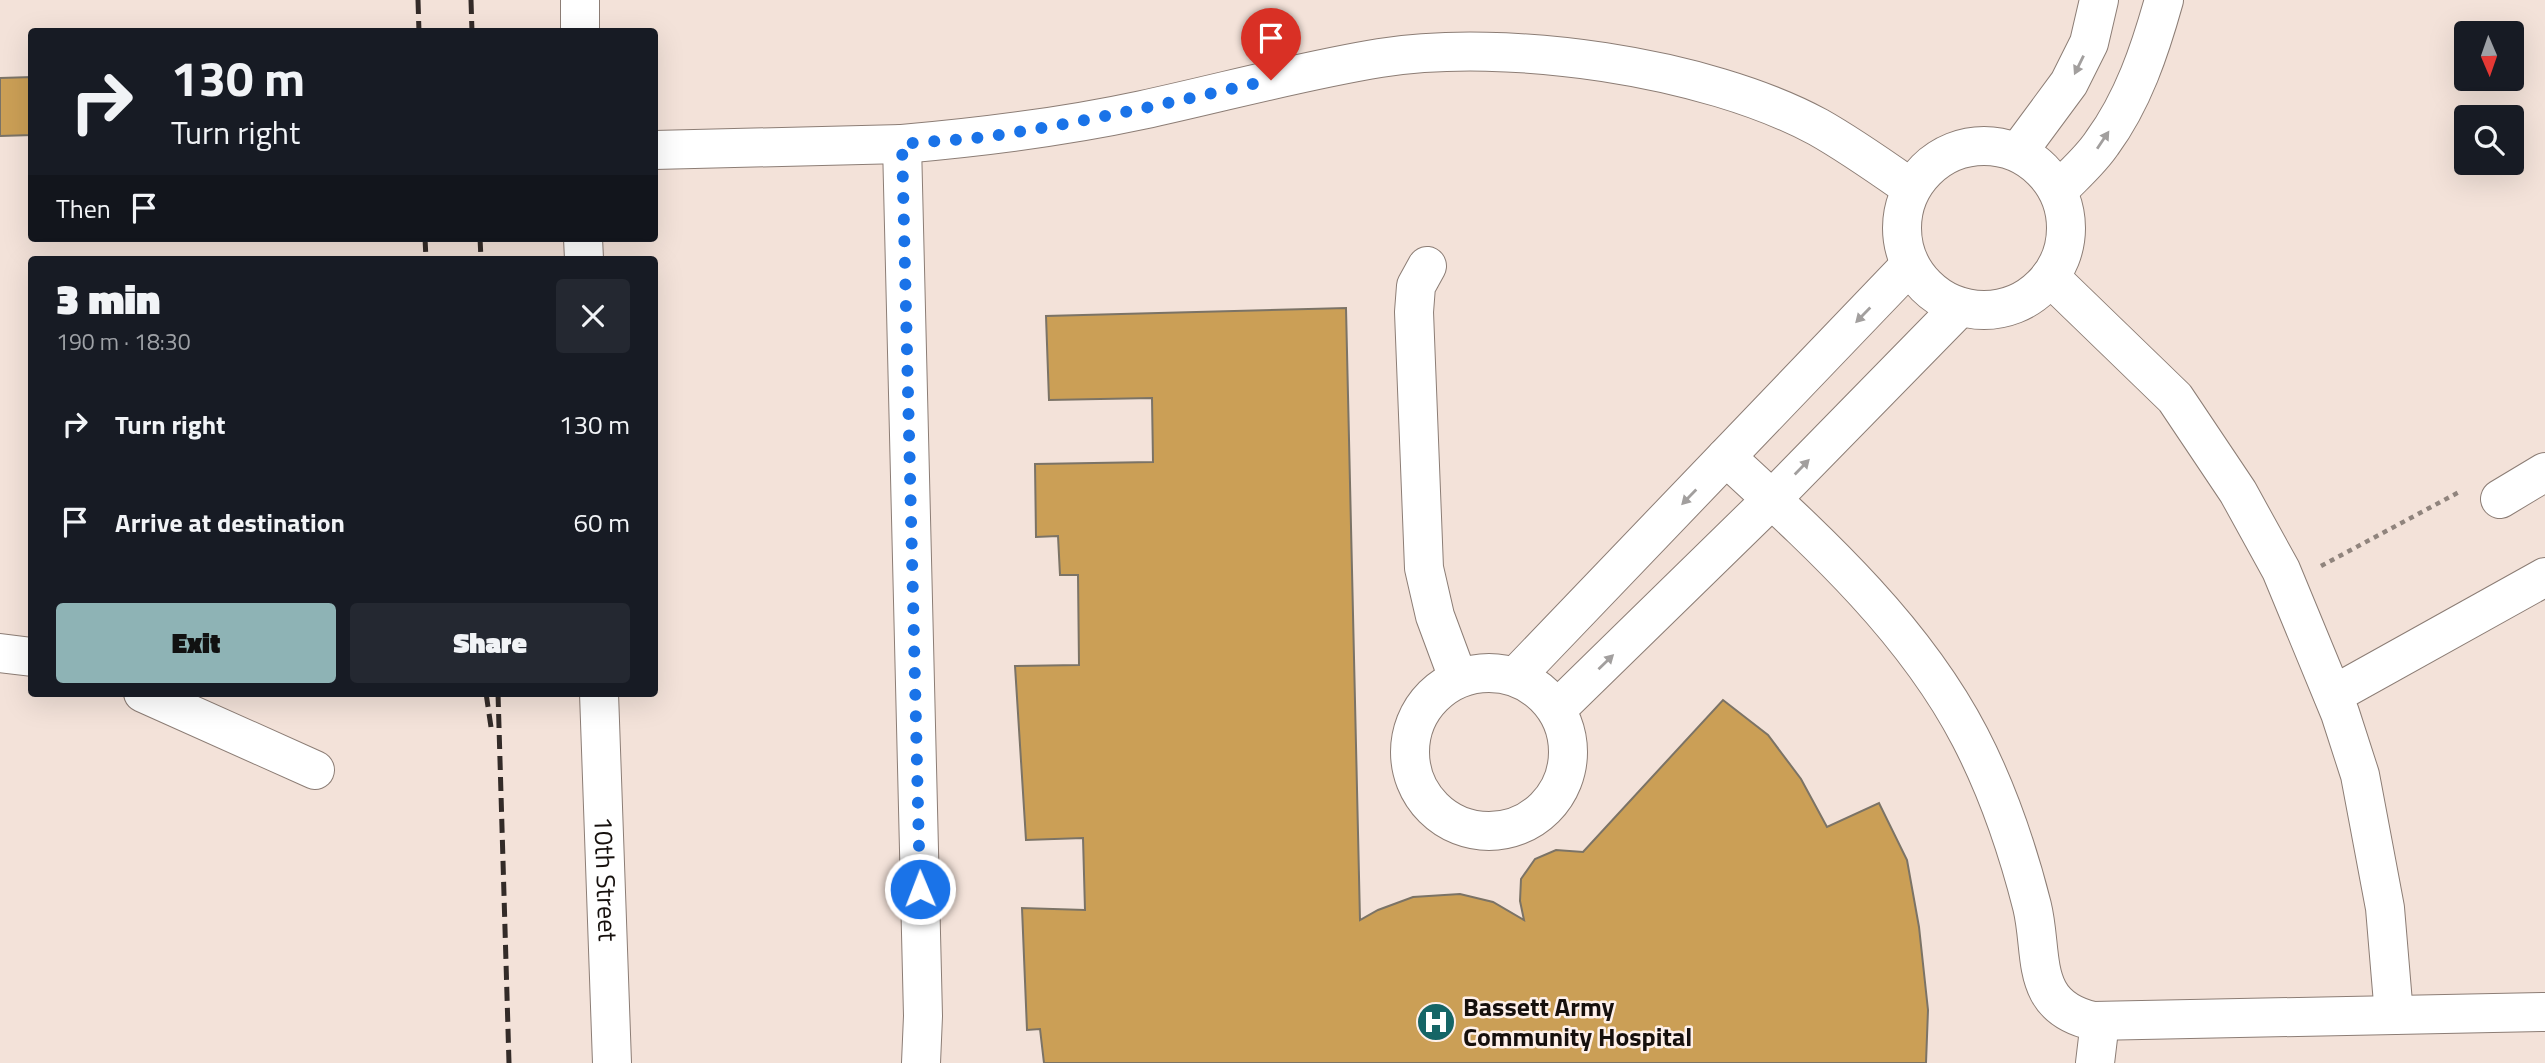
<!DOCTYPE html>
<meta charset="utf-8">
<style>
body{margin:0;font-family:"Titillium Web",sans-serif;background:#242831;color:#f1f3f6;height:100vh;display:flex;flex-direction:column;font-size:26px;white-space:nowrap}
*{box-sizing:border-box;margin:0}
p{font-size:23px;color:#9ea1a6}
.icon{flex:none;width:38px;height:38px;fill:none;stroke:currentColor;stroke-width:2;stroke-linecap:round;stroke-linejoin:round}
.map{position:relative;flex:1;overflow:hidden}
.side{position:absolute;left:28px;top:256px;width:630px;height:441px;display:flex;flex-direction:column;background:#171b24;border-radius:7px;box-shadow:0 7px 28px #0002}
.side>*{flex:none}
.top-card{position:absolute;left:28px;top:28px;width:630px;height:214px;border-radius:7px;box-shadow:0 7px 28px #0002;background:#171b24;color:#f1f3f6;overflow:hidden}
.needle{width:46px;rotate:178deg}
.buttons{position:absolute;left:2454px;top:21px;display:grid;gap:14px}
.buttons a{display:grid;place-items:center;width:70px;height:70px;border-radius:7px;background:#171b24;box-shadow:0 7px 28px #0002;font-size:35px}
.pin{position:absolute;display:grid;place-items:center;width:60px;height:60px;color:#fff;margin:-72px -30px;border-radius:50% 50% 50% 0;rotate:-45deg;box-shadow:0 0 7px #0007}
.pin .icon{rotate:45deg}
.me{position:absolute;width:77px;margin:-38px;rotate:359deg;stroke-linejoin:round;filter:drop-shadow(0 0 5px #0008)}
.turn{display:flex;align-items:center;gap:24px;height:147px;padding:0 28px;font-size:32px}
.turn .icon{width:91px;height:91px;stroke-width:2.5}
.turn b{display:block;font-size:49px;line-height:60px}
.then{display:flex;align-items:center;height:66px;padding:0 28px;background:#0003;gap:14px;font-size:26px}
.round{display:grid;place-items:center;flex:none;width:74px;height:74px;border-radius:7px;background:#242831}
.summary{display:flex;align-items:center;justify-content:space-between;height:119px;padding:0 28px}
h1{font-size:42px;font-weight:800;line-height:52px}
.action{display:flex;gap:14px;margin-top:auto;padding:14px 28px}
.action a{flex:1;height:80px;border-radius:7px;background:#8eb3b5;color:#111;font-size:28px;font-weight:800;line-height:80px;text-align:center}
.action a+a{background:#242831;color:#f1f3f6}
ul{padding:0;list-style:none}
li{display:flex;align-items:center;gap:21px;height:98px;padding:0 28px}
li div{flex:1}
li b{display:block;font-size:26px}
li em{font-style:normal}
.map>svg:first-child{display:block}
.building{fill:#cb9f56;stroke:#7b7366;stroke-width:2}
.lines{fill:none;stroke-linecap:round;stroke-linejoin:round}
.minor-casing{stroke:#8c7d75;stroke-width:40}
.path{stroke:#90847d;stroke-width:4.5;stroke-dasharray:5 5;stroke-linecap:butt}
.minor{stroke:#fff;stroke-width:38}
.rail{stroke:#332b28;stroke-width:5;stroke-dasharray:14 7;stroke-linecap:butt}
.oneway{fill:#a29f9e}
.route{stroke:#1a73e8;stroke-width:12;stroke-dasharray:0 21.6}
.labels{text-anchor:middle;stroke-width:5;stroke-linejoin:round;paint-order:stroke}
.street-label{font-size:26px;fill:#16100d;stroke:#fef0e9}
.poi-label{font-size:26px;font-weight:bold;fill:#16100d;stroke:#fef0e9;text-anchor:start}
</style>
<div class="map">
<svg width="2545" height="1063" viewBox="0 0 2545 1063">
<rect width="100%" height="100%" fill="#f3e2d9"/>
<!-- building -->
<g class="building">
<polygon points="32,77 32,135 0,136 0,78"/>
<polygon points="1346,308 1360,920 1378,910 1413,897 1460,894 1493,902 1524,920 1520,901 1521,879 1535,859 1556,850 1583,852 1723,700 1768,735 1801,779 1827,827 1879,803 1907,860 1919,927 1928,1010 1926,1063 1044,1063 1040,1029 1027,1030 1022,908 1085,910 1083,838 1026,840 1015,666 1079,665 1078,575 1060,575 1058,536 1036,537 1035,464 1153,462 1152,398 1049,400 1046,316"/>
</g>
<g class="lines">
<defs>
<g id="minor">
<polyline points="580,0 580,32"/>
<path d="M902,144C982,137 1063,127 1142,110C1221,93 1300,71 1380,58C1507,38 1705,66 1818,127C1850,145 1881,167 1911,188"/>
<circle cx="1984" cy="228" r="82"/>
<polyline points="654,150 902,144 923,1016 921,1063"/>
<polyline points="2018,152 2069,83 2089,43 2099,0"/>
<path d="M2058,191C2072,176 2090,161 2102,143C2133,101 2150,50 2164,0"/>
<polyline points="583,238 584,259"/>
<polyline points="1427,266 1416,286 1414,312 1424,568 1435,616 1458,678"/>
<polyline points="2050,277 2175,398 2238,492 2281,570 2340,713 2360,775 2385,908 2394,1015"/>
<path d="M1726,457C1816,540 1913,627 1970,737C1998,791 2017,847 2032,906C2044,955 2028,1006 2093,1021L2545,1012"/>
<polyline points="2500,499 2545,472"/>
<polyline points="0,653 32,657"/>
<circle cx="1489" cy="752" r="79"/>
<polyline points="1516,676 1910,265"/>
<polyline points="143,693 315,770"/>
<path id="s1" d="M599,693L612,1063"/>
<polyline points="2333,695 2545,577"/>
<polyline points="1557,709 1772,499 1960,307"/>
<polyline points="2095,1063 2100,1021"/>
</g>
</defs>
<!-- minor casing -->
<use href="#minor" class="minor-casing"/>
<!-- path -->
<polyline class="path" points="2321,566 2461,491"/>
<!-- minor -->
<use href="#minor" class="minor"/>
<!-- rail -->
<g class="rail">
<polyline points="418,0 419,32"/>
<polyline points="471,0 472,32"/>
<polyline points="425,238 426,259"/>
<polyline points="480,238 481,259"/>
<polyline points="486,693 491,727"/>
<polyline points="498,693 509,1063"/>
</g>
</g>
<!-- one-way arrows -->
<defs><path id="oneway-solid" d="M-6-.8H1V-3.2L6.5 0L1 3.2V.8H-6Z" transform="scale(1.75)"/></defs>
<g class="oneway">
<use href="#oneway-solid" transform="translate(2079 65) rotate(116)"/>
<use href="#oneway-solid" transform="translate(2103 140) rotate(-56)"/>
<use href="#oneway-solid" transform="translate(1863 315) rotate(134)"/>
<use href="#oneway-solid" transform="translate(1802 467) rotate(-46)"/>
<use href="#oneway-solid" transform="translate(1689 497) rotate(134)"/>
<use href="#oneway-solid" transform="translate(1606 662) rotate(-44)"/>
</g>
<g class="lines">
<!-- route -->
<path class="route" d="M920,889L902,144C932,141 963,140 992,136C1086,122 1178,101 1271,80"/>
</g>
<!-- icons -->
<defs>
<symbol id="hospital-disc" viewBox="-11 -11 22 22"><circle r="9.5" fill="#156566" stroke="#fef0e9"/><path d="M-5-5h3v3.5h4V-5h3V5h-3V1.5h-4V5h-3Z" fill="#fff"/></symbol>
</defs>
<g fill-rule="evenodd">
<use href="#hospital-disc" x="1414" y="1000" width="44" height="44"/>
</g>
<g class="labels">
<!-- street labels -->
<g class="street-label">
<text dy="9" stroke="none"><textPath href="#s1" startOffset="186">10th Street</textPath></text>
</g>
<!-- poi labels -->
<g class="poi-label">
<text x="1463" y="1016">Bassett Army<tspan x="1463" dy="30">Community Hospital</tspan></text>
</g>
</g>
</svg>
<div class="buttons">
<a><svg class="needle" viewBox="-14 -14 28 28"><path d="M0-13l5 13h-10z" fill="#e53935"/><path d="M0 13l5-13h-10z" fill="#9ea1a6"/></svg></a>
<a><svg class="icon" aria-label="search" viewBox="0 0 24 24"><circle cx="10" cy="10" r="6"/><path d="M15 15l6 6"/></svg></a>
</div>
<div class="pin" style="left:1271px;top:80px;background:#d93025"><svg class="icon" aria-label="arrive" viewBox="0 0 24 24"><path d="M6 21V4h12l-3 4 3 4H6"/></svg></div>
<svg class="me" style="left:920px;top:889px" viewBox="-20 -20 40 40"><circle r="17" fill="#1a73e8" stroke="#fff" stroke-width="3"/><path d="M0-11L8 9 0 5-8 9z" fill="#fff"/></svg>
<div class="top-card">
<div class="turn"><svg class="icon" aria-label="right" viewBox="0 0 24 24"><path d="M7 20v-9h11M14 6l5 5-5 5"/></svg><div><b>130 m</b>Turn right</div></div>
<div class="then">Then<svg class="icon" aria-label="arrive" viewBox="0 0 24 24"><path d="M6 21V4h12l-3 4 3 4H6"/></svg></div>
</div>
<section class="side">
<div class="summary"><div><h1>3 min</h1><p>190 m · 18:30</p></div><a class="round"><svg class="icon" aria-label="close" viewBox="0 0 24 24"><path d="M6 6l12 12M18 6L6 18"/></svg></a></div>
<ul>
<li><svg class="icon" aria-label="right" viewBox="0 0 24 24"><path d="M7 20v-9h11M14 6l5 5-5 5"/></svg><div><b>Turn right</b></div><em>130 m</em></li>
<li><svg class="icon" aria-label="arrive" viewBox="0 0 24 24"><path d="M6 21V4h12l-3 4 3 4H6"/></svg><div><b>Arrive at destination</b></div><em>60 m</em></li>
</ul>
<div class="action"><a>Exit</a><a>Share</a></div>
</section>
</div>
